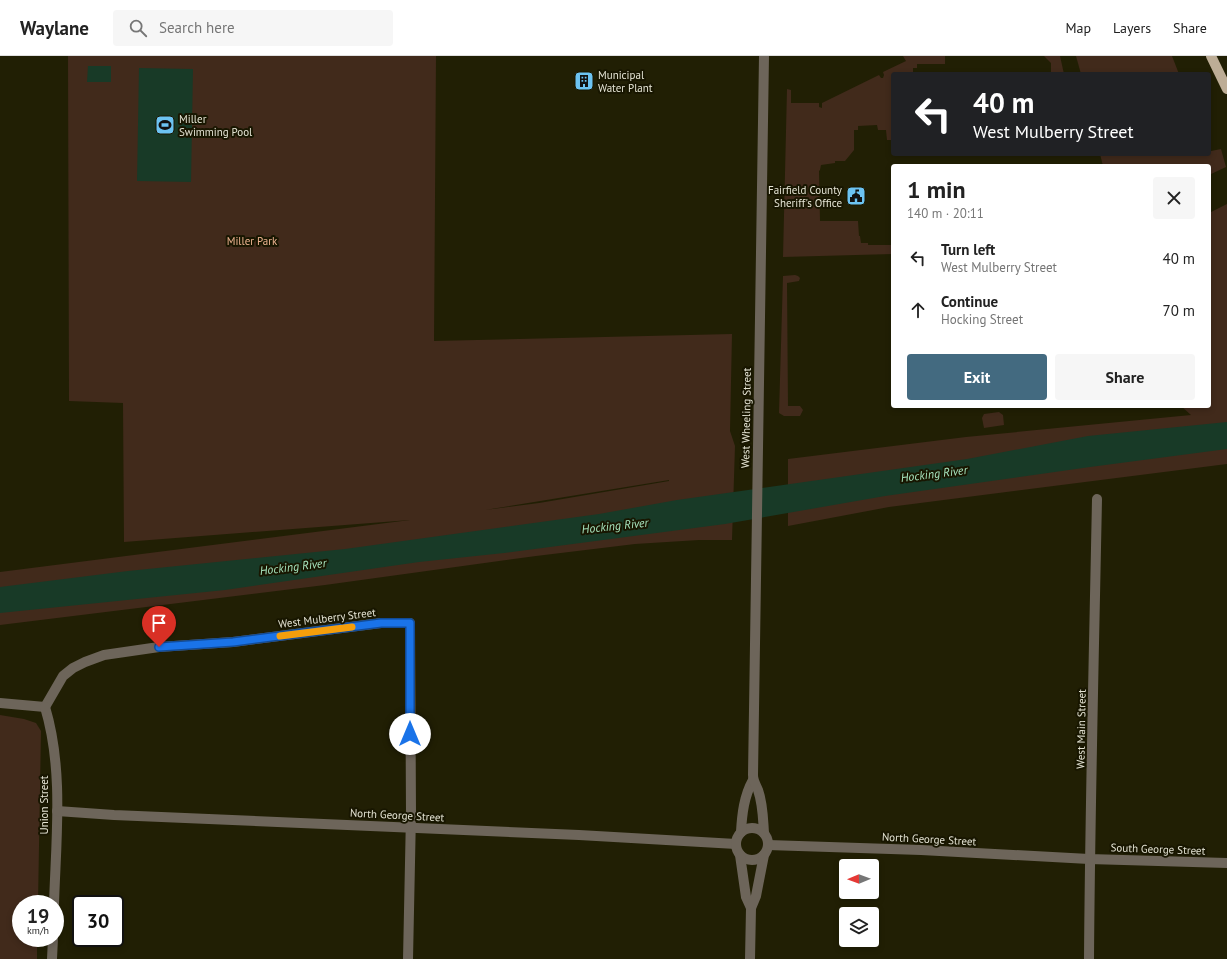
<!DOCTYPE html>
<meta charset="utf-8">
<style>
body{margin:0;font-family:"PT Sans",sans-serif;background:#f6f6f6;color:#222;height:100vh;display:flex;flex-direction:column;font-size:15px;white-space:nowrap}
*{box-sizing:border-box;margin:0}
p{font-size:13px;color:#767676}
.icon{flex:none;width:22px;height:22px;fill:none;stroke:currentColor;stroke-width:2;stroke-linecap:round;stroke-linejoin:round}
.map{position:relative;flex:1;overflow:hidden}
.sheet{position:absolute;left:891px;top:108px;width:320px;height:244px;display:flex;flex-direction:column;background:#fff;border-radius:4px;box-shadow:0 2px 6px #0003}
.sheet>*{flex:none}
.top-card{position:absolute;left:891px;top:16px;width:320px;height:84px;border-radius:4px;box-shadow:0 2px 6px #0003;background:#202124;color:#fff;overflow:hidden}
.needle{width:26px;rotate:269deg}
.buttons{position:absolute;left:839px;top:803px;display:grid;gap:8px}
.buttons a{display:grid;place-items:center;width:40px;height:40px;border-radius:4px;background:#fff;box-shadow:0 2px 6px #0003;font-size:20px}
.speed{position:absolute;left:12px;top:839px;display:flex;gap:8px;font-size:20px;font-weight:700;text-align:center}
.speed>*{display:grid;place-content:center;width:52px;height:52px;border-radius:50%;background:#fff;box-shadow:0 2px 6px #0003;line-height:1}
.speed small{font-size:10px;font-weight:400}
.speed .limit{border:2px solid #111;border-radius:6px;background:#fff;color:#111}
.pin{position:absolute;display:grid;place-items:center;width:34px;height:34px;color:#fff;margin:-41px -17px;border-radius:50% 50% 50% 0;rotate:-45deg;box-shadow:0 0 4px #0007}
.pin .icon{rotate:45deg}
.me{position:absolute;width:44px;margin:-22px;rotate:0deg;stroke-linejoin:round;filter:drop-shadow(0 0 3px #0008)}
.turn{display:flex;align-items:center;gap:14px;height:84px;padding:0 16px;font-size:18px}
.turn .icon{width:52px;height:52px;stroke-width:2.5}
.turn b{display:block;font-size:28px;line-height:34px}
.round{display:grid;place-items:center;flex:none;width:42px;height:42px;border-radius:4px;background:#f6f6f6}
.headline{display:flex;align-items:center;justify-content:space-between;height:68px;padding:0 16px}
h1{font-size:24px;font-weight:700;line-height:30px}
.cta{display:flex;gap:8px;margin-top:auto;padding:8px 16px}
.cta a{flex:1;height:46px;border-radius:4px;background:#436a80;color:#fff;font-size:16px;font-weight:700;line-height:46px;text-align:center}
.cta a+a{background:#f6f6f6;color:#222}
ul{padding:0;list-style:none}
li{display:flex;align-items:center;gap:12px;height:52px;padding:0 16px}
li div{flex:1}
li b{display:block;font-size:15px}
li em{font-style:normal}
header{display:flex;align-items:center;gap:24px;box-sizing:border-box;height:56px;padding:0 20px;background:#fff;border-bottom:1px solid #e0e0e0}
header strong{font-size:19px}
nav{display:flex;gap:22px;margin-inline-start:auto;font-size:14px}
.search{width:280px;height:36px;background:#f6f6f6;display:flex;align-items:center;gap:10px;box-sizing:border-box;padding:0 14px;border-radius:4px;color:#767676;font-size:15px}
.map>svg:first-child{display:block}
.green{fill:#412a1b;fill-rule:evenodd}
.water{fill:#183a27}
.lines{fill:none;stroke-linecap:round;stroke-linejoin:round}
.minor{stroke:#6d655a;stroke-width:10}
.major{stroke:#bdad96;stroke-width:10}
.route-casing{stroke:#114b97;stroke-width:10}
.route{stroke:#1a73e8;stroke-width:7}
.slow{stroke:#f59e0b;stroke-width:7}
.labels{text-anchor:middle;stroke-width:4;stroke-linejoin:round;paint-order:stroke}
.poi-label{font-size:11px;fill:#e5e4d4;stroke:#181600;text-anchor:start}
.park-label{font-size:11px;fill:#eeb491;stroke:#181600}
.street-label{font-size:11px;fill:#e5e4d4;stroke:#181600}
.water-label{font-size:12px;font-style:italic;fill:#a7e5be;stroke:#181600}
</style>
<header>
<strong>Waylane</strong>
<div class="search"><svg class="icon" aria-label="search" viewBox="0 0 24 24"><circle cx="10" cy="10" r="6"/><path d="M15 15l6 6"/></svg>Search here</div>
<nav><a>Map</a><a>Layers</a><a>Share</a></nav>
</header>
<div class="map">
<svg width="1227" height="903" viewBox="0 0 1227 903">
<rect width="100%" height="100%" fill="#211f04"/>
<!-- green -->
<g class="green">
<path d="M68,0H436L434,285L732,278L730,375L735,390L732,484H699L635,488L536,500L325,529L0,569V516L410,464L124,486L123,347L69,345ZM669,425L539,447L485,454L669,424Z"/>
<polygon points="903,0 945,0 945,8 917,8 917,12 913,12 913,18 893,18 893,84 887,84 886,74 878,74 877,69 858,70 858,74 854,74 854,94 845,105 835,105 835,107 821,109 820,114 819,115 820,165 858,165 859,180 860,180 861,187 868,187 868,189 893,189 893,198 783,201 787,33 791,34 791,47 819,47 819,51 822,52 822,47 879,19 881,22 883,22 884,19 883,16 906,5"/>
<polygon points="1044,0 1060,0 1064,18 1051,18 1051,7"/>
<polygon points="1076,0 1172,0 1179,18 1081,18"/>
<polygon points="1209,91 1211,95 1221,93 1226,111 1209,119 1209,110 1103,110 1100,98 1209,98"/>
<polygon points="1227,148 1227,408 889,451 788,470 788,403 966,381 1191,359 1181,350 1209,350 1209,157"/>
<polygon points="795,219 798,220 800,222 799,225 787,227 788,350 800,350 803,354 800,360 784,360 779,357 783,220"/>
<polygon points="999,356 1003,359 1004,369 984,372 982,362 984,358"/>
<polygon points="0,659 24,663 36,667 41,675 38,848 21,848 21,882 37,882 37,903 0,903"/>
</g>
<!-- water -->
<g class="water">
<polygon points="88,10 111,10 111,26 87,26"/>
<polygon points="139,12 193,13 191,126 137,125"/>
<polygon points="1227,366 1227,393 1090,411 885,440 725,468 504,497 419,506 225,534 0,557 0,531 128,515 345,493 599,458 677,444 967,403 1088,380"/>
</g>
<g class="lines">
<!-- minor -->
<g class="minor">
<polyline points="0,647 45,651"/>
<polyline points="45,651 63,620 73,612 85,606 104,599 159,591 233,586 381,567 410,567 411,758 408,903"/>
<path d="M45,651C64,714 56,783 54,848"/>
<polyline points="57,755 114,759 579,779 736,788"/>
<circle cx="752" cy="788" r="16"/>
<path d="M741,776C742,758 744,740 753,724"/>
<path d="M764,777C763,763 763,748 758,734C756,729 753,725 753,719L764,0"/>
<polyline points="768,789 921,794 1089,803 1227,807"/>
<polyline points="740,799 746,841 751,852"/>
<polyline points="52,903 53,882"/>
<polyline points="750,903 751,852 756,840 764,799"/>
<path d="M1089,903C1090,750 1094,596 1097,443"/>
</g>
<!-- major -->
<polyline class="major" points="1211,0 1227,33"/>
</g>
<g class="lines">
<defs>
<polyline id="route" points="159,591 233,586 381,567 410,567 410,678"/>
</defs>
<!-- route casing -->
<use href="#route" class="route-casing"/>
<!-- route -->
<use href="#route" class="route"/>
<!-- slow -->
<polyline class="slow" points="280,580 352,571"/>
</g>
<!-- icons -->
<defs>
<symbol id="building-square" viewBox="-11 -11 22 22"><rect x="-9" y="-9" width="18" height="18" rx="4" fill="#6cc3f2" stroke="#181600"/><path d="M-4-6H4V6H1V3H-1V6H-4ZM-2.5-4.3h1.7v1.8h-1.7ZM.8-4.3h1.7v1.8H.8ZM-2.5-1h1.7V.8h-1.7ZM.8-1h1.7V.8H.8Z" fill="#111"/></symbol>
<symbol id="stadium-square" viewBox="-11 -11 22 22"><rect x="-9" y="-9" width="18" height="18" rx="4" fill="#6cc3f2" stroke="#181600"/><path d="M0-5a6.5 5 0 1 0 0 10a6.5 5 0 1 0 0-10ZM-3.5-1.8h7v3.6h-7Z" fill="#111"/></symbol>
<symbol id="civic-square" viewBox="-11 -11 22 22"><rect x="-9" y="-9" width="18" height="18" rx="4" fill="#6cc3f2" stroke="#181600"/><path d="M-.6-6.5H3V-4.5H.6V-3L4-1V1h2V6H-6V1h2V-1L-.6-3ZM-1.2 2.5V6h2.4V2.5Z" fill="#111"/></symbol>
</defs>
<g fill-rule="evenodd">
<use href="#building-square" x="573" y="14" width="22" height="22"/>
<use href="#stadium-square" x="154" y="58" width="22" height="22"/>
<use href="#civic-square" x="845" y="129" width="22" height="22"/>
</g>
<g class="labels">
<!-- poi labels -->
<g class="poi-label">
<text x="598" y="23">Municipal<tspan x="598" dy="13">Water Plant</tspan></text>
<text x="179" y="67">Miller<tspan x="179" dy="13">Swimming Pool</tspan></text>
<text x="842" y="138" text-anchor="end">Fairfield County<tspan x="842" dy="13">Sheriff's Office</tspan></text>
</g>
<!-- park labels -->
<g class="park-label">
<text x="252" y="189">Miller Park</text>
</g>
<!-- street labels -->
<g class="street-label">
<text transform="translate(746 362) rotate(-89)" y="4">West Wheeling Street</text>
<text transform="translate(327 562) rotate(-7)" y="4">West Mulberry Street</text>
<text transform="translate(1081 673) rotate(-89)" y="4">West Main Street</text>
<text transform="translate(44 749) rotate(-90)" y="4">Union Street</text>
<text transform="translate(397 759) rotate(3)" y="4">North George Street</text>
<text transform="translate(929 783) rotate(3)" y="4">North George Street</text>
<text transform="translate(1158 793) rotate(2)" y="4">South George Street</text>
</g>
<!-- water labels -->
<g class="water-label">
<text transform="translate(934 418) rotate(-7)" y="4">Hocking River</text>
<text transform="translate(615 470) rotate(-6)" y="4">Hocking River</text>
<text transform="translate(293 511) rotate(-7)" y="4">Hocking River</text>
</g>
</g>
</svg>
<div class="buttons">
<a><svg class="needle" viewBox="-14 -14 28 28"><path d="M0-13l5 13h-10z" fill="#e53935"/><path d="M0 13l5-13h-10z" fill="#767676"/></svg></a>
<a><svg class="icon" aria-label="layers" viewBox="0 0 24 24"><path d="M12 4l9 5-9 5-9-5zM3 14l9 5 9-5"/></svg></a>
</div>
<div class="speed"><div>19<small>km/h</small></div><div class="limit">30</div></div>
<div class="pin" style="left:159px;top:591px;background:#d93025"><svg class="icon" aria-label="arrive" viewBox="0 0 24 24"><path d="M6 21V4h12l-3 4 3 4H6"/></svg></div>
<svg class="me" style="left:410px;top:678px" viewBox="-20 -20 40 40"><circle r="19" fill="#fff"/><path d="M0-13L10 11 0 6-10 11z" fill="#1a73e8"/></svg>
<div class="top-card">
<div class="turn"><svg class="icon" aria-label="left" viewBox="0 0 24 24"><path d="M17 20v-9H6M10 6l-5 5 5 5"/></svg><div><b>40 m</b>West Mulberry Street</div></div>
</div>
<section class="sheet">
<div class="headline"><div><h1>1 min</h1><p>140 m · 20:11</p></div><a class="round"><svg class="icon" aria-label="close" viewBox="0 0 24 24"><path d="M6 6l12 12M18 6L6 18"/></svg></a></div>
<ul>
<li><svg class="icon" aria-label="left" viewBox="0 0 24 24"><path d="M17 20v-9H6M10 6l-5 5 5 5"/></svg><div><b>Turn left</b><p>West Mulberry Street</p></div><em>40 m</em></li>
<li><svg class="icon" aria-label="ahead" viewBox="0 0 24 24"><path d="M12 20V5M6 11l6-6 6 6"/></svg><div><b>Continue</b><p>Hocking Street</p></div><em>70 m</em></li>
</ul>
<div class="cta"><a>Exit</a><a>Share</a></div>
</section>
</div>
